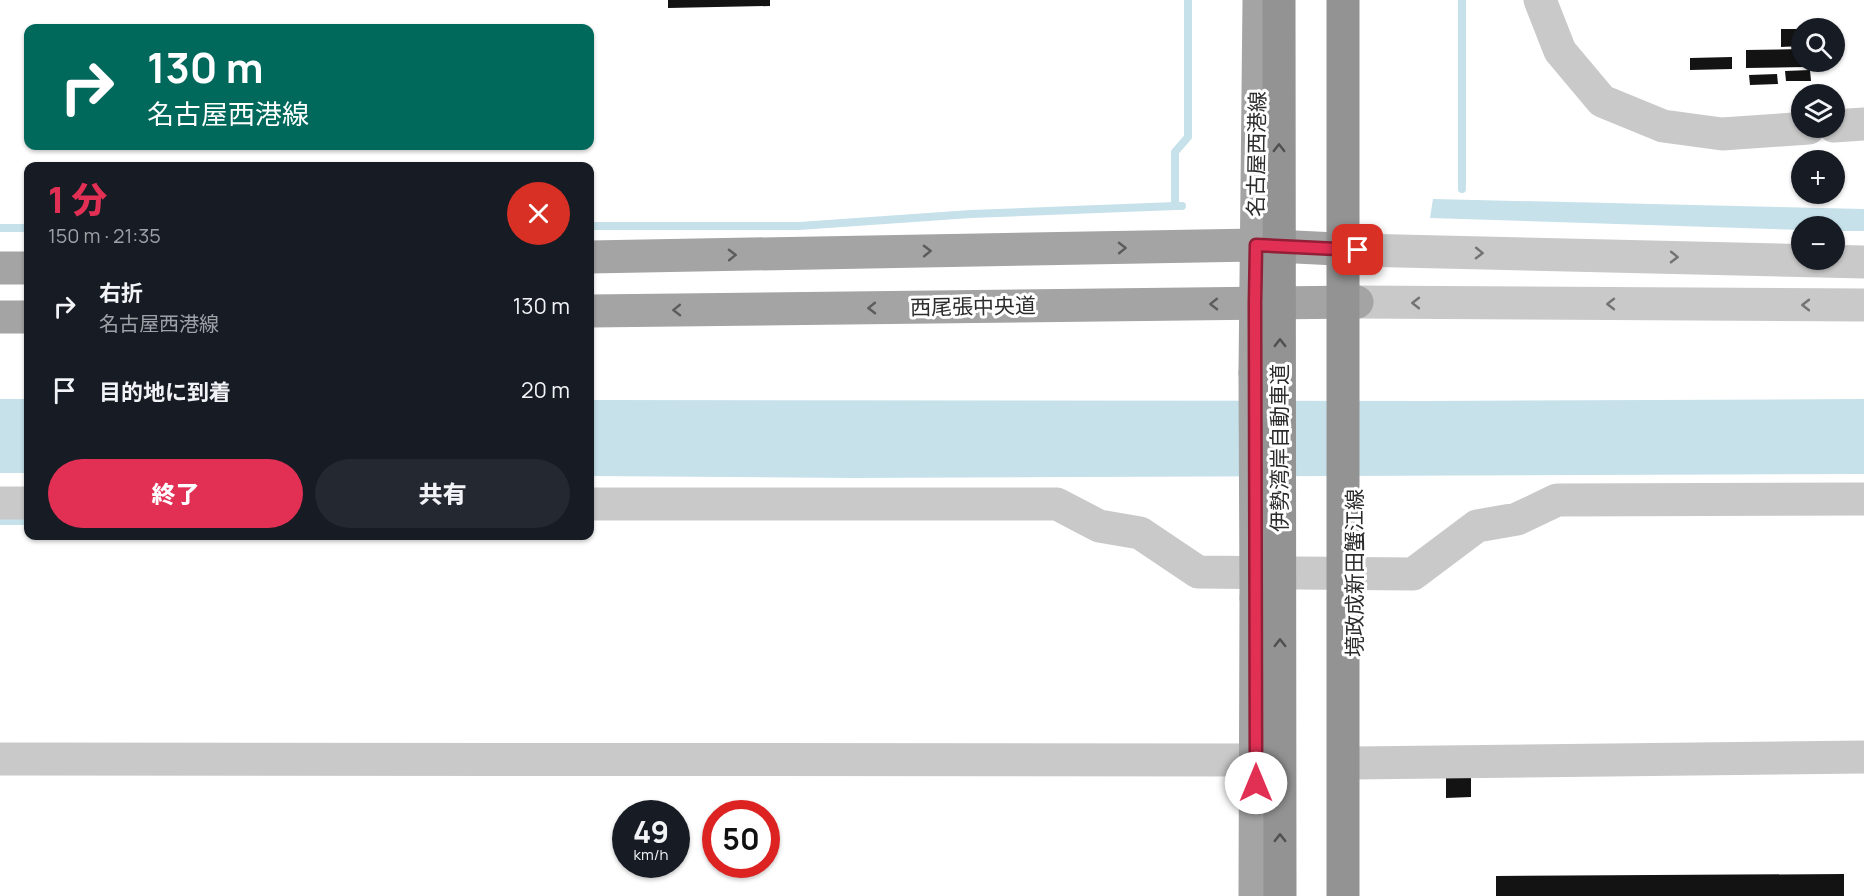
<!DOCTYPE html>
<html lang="ja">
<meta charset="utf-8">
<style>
body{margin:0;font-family:Manrope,"Noto Sans JP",sans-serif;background:#242831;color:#f1f3f6;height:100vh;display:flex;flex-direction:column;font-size:22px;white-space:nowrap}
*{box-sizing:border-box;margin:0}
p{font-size:20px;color:#9ea1a6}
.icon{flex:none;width:33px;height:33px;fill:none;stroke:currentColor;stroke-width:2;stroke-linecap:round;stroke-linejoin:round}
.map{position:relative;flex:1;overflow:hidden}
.details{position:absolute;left:24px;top:162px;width:570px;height:378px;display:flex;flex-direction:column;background:#171b24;border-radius:12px;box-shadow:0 2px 4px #0004}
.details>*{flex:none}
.banner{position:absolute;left:24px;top:24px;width:570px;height:126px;border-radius:12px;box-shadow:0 2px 4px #0004;background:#00695c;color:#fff;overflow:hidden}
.tools{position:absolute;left:1791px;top:18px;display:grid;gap:12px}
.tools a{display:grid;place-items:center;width:54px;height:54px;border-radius:50%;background:#171b24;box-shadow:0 2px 4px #0004;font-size:30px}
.speed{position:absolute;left:612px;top:800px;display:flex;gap:12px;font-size:30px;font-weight:700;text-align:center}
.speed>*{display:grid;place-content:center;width:78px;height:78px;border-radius:50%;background:#171b24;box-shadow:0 2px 4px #0004;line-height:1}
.speed small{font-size:15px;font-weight:400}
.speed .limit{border:9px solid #d22;background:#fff;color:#111}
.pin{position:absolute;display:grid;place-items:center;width:51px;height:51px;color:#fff;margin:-26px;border-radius:12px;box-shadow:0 3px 9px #0006}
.me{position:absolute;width:66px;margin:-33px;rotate:0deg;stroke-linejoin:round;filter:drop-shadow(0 0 4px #0008)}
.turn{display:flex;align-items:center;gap:21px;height:126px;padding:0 24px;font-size:27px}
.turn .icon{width:78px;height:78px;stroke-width:2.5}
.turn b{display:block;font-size:42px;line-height:51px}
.round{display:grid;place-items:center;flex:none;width:63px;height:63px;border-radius:32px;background:#242831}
.headline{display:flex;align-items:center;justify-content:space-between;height:102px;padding:0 24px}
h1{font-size:36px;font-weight:800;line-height:45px;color:#e23055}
.button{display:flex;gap:12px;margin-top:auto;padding:12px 24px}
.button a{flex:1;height:69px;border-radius:36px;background:#e23055;color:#fff;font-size:24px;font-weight:800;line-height:69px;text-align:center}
.button a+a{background:#242831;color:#f1f3f6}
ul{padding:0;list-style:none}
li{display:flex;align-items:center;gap:18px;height:84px;padding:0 24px}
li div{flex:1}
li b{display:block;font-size:22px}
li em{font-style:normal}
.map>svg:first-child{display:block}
.water{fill:#c6e1ea}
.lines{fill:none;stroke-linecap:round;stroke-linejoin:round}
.stream{stroke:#c6e1ea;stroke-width:8}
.building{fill:#131313}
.minor{stroke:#c9c9c9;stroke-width:33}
.major{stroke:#a4a4a4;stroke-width:33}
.major-bridge{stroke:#a4a4a4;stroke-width:33}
.highway-bridge{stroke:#939393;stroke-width:33}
.oneway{stroke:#505050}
.oneway2{stroke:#5c5c5c}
.oneway3{stroke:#737373}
.route-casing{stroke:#931f37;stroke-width:15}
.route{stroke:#e23055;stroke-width:10}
.labels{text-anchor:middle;stroke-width:6;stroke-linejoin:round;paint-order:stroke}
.street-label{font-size:21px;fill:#2c2c2c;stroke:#fff}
</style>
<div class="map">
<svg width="1864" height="896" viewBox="0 0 1864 896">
<rect width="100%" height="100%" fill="#fff"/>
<!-- water -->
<g class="water">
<polygon points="1433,199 1864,209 1864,231 1835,231 1834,226 1802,226 1801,230 1430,218"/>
<rect x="0" y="399" width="28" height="74"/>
<polygon points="1864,399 1864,474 852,478 590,476 590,400 1426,401"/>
</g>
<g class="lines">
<!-- stream -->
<g class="stream">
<polyline points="1462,189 1462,0"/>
<polyline points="1182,206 1175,206 1175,152 1188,137 1188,0"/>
<polyline points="590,226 799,226 971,214 1175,206"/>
<polyline points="0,228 28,228"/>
<polyline points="0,521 28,521"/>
</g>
</g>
<!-- building -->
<g class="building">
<polygon points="668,0 770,0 770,6 668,8"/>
<polygon points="1781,29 1802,29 1802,46 1781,47"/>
<polygon points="1802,49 1802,62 1804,62 1804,67 1746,68 1746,50"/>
<polygon points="1732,57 1732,69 1690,70 1690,58"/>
<polygon points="1810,70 1811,81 1786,81 1785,71"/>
<polygon points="1777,74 1778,84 1750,85 1749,75"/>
<polygon points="1471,776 1471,797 1446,798 1446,777"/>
<polygon points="1844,874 1844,896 1496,896 1496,876"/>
</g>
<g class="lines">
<!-- minor -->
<g class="minor">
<polyline points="1540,0 1560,51 1602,101 1663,126 1722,134 1809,128"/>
<polyline points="1834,126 1864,124"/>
<polyline points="1357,250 1864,262"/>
<polyline points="1357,302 1864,305"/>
<polyline points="0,503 28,503"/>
<polyline points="590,504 1057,504 1099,526 1140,533 1198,572 1413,574 1477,526 1517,519 1557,500 1864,499"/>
<polyline points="0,759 1256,760"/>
<polyline points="1354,763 1864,757"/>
</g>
<!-- major -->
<g class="major">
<polyline points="590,257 1256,245 1357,250"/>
<polyline points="0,268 28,268"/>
<polyline points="590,311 1357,302"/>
<polyline points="0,317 28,317"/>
<polyline points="1255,373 1259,0"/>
<polyline points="1255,896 1256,598"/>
</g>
<!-- major-bridge -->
<polyline class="major-bridge" points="1255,373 1256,598"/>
<!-- highway-bridge -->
<g class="highway-bridge">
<polyline points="1279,0 1280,896"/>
<polyline points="1343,896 1343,0"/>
</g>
</g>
<!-- one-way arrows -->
<defs><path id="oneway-chevron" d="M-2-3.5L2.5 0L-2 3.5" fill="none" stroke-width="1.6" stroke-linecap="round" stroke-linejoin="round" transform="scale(1.5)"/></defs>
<g class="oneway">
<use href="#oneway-chevron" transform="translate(1279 148) rotate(-90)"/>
<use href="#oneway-chevron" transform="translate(1280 343) rotate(-90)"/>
<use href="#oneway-chevron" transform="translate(1280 643) rotate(-90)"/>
<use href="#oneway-chevron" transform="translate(1280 838) rotate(-90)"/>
</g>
<g class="oneway2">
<use href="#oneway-chevron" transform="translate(1122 248) rotate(-1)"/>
<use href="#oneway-chevron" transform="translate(927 251) rotate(-1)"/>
<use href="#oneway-chevron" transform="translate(732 255) rotate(-1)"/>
<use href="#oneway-chevron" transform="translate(1214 304) rotate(179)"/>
<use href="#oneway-chevron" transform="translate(872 308) rotate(179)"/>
<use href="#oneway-chevron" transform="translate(677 310) rotate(179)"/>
</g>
<g class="oneway3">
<use href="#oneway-chevron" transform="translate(1479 253) rotate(1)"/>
<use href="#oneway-chevron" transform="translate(1674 257) rotate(1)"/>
<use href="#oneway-chevron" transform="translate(1416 303) rotate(-180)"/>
<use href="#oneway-chevron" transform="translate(1611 304) rotate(-180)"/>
<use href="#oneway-chevron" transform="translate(1806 305) rotate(-180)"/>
</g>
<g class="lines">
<defs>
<polyline id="route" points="1256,783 1255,304 1256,245 1358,250"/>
</defs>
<!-- route casing -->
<use href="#route" class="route-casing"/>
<!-- route -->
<use href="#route" class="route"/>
</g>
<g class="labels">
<!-- street labels -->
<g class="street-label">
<text transform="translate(1257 154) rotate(-89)" y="7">名古屋西港線</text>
<text transform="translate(973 307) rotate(-1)" y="7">西尾張中央道</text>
<text transform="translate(1280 448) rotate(-90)" y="7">伊勢湾岸自動車道</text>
<text transform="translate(1355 573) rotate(-90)" y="7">境政成新田蟹江線</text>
</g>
</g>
</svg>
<div class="tools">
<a><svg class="icon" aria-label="search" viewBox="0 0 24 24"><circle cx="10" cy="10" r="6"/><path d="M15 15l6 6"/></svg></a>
<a><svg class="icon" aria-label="layers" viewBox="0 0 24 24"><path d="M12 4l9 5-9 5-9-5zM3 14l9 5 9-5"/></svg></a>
<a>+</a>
<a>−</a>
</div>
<div class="speed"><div>49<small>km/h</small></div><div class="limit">50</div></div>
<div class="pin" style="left:1358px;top:250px;background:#d93025"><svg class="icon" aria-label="arrive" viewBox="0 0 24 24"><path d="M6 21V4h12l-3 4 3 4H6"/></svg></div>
<svg class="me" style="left:1256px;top:783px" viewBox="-20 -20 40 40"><circle r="19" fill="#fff"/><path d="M0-13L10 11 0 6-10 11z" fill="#e23055"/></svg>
<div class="banner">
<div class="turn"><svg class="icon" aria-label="right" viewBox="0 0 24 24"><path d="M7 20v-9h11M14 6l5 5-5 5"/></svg><div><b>130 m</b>名古屋西港線</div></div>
</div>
<section class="details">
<div class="headline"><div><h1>1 分</h1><p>150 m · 21:35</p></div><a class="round" style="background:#d93025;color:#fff"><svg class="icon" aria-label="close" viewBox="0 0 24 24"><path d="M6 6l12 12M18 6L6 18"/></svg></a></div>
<ul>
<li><svg class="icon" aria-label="right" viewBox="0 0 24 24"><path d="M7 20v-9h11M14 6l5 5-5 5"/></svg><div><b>右折</b><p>名古屋西港線</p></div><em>130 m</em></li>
<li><svg class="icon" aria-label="arrive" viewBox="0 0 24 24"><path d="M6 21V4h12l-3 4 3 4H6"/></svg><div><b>目的地に到着</b></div><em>20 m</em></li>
</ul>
<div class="button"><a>終了</a><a>共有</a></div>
</section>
</div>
